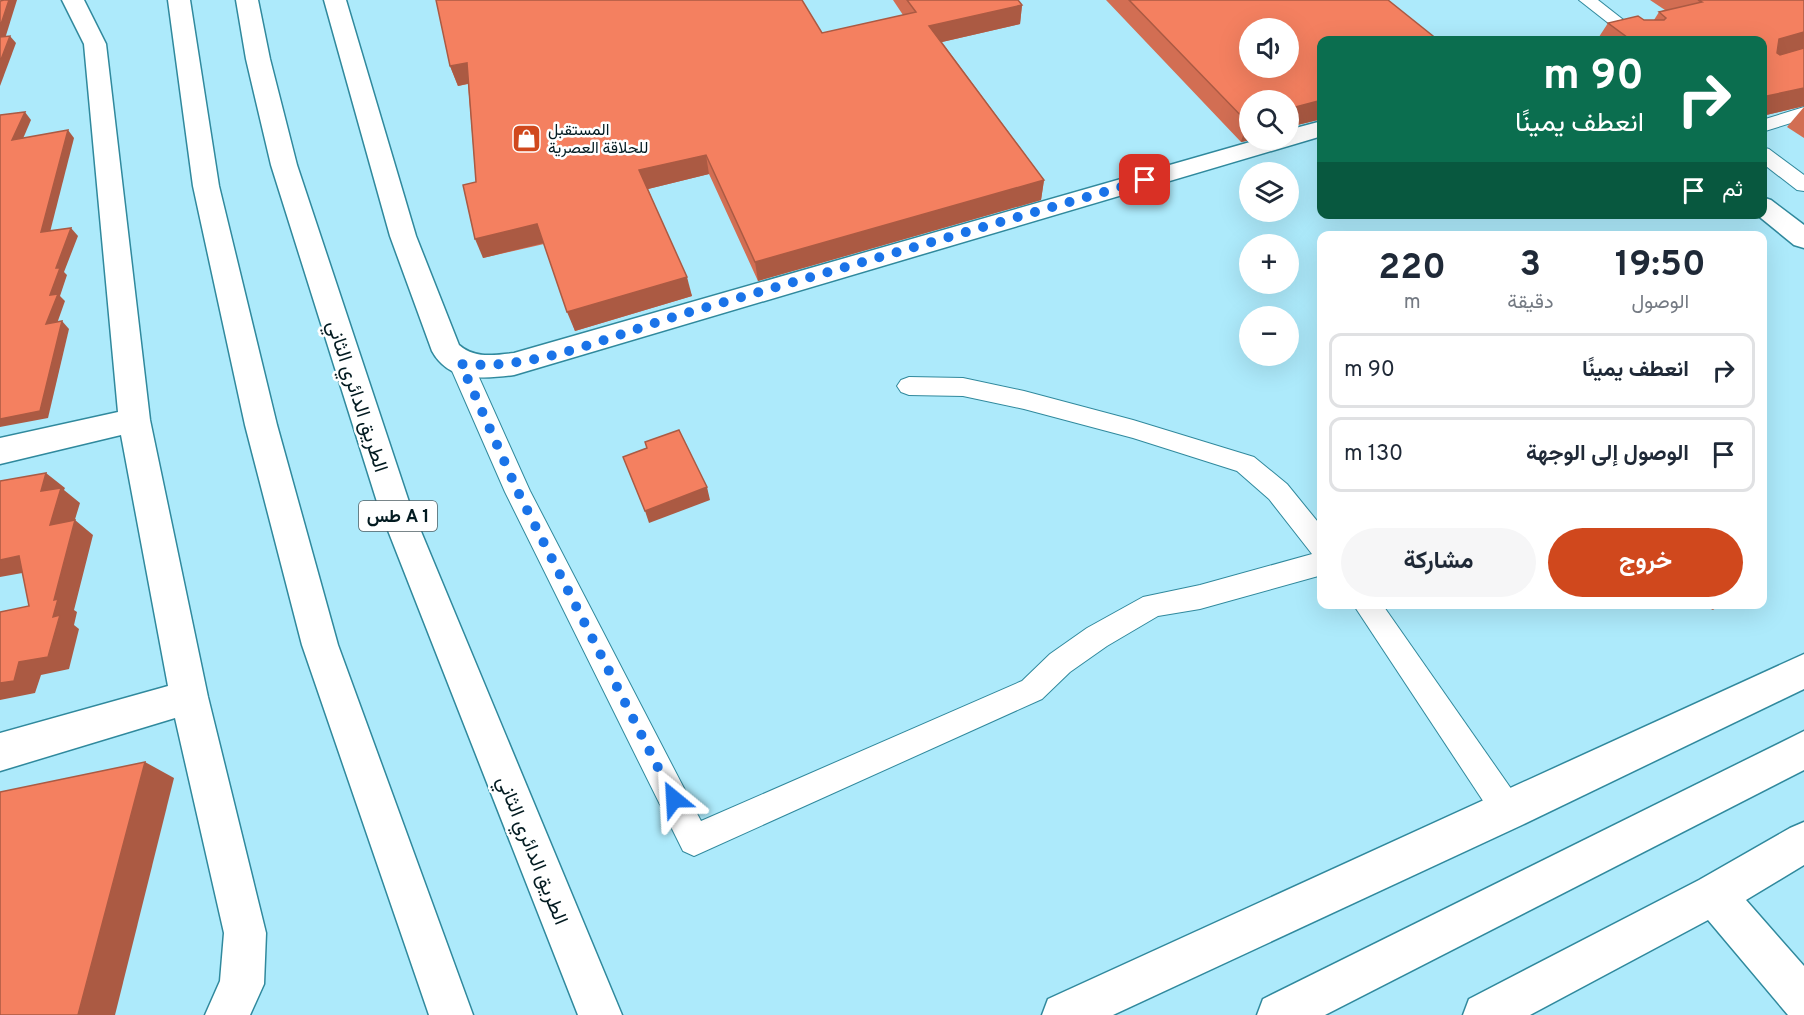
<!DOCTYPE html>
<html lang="ar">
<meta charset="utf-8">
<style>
body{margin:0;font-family:Overpass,Vazirmatn,sans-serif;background:#f6f6f7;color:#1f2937;direction:rtl;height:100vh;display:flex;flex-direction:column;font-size:22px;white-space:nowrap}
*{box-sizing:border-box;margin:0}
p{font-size:20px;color:#747a83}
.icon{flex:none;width:33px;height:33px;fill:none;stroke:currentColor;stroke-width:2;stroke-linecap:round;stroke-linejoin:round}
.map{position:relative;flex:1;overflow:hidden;direction:ltr}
.sheet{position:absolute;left:1317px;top:231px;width:450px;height:378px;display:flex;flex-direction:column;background:#fff;border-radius:12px;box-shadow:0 6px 24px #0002;direction:rtl}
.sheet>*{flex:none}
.guide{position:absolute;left:1317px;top:36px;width:450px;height:183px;border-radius:12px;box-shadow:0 6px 24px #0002;direction:rtl;background:#0b6e4f;color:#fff;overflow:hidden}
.controls{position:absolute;left:1239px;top:18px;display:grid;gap:12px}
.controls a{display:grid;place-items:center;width:60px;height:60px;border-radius:50%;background:#fff;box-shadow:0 6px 24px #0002;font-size:30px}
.pin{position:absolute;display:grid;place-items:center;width:51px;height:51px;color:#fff;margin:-26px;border-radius:12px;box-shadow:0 3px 9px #0006}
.me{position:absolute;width:66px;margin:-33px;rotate:333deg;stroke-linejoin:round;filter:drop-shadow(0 0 4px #0008)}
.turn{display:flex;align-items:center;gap:21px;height:126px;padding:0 24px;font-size:27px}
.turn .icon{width:78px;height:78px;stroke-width:2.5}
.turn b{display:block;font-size:42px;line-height:51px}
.then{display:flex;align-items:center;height:57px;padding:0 24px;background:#0003;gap:12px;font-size:22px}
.eta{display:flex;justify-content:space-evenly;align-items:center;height:102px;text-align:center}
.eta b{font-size:36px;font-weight:700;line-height:42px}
.action{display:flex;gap:12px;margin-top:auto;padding:12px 24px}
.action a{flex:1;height:69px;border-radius:36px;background:#d0481d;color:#fff;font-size:24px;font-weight:700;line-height:69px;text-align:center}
.action a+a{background:#f6f6f7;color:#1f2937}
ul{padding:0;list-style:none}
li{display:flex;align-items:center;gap:18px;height:75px;margin:0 12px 9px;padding:0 12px;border:3px solid #e0e1e3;border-radius:12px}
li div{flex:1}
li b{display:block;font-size:22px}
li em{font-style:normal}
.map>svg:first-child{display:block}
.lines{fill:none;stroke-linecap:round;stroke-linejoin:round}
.service-casing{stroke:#30899d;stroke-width:2}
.minor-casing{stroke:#30899d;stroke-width:3}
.primary-casing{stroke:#30899d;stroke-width:3}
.trunk-casing{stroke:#30899d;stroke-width:3}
.service{fill:#fff;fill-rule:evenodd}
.minor{fill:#fff;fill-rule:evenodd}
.primary{fill:#fff;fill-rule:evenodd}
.trunk{fill:#fff;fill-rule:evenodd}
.wall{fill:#d26e53}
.shaded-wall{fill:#ab5a43}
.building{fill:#f48060;stroke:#ab5a43;stroke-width:1.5;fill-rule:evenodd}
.route{stroke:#1a73e8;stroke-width:10;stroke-dasharray:0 18}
.labels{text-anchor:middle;stroke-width:5;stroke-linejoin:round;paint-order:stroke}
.far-poi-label{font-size:16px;fill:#031b21;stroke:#fff;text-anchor:start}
.shield{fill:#fff;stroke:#4f5f64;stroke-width:1.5}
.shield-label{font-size:18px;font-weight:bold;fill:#031b21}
.street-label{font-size:20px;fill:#031b21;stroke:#fff}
</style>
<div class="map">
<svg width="1804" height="1015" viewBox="0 0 1804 1015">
<rect width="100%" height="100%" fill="#adeafb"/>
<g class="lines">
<defs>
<g id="service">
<polygon points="1579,0 1598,0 1649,40 1630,40"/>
<polygon points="1804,107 1804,119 1762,132 1762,120"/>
<polygon points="1762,147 1769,149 1804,175 1804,191 1797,190 1762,163"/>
<polygon points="461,355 469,358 473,364 530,491 701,821 1022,681 1050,654 1087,628 1143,597 1200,585 1312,554 1269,499 1237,471 1133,438 1024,409 963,396 909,395 901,392 897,386 901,380 909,377 963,378 1024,391 1133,420 1254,457 1287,484 1322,527 1322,575 1200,609 1158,616 1107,646 1070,672 1042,699 694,856 683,851 505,492 449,364 453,358"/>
<polygon points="1353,604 1382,604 1519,800 1523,811 1519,822 1508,826 1497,822"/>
</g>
<g id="minor">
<polygon points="0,0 14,0 11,5 0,8"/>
<polygon points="62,0 84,0 106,44 150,420 208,697 266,933 264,984 250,1015 205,1015 220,981 224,933 175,718 0,771 0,733 168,686 121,435 0,464 0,438 118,412 84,44"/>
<path d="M324,0H346L416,236L459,345C475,359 494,355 514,353L1257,140H1288V130L1322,121V136L514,375C483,379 449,382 432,351L390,236Z"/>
<polygon points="1762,197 1771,200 1804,225 1804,248 1794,245 1756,214 1762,214"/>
<polygon points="1804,822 1804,865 1746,900 1804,966 1804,1015 1788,1015 1708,920 1530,1015 1463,1015 1469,999 1699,880 1790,828"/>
</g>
<g id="primary">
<polygon points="1804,654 1804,689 1522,825 1113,1015 1042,1015 1048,999"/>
<polygon points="1804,731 1804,770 1325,1015 1257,1015 1263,999"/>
</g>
<g id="trunk">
<polygon points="168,0 190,0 219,186 277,425 338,645 473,1015 429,1015 302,645 245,425 193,186"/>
<polygon points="236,0 258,0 270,59 297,165 410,505 622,1015 578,1015 378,505 271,165 246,59"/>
</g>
</defs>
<!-- service casing -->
<use href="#service" class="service-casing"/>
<!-- minor casing -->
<use href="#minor" class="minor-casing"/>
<!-- primary casing -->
<use href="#primary" class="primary-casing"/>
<!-- trunk casing -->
<use href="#trunk" class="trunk-casing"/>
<!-- service -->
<use href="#service" class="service"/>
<!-- minor -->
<use href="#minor" class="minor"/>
<!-- primary -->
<use href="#primary" class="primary"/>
<!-- trunk -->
<use href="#trunk" class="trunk"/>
</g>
<!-- wall -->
<g class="wall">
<polygon points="893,0 1018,0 1022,5 1020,24 942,42 1044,180 1041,200 758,281 709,174 648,189 692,296 575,331 544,244 483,258 476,182 468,84 458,86 450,66 822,33 903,15"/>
<polygon points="1106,0 1388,0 1322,40 1322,119 1289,127 1288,128 1288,100 1250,100 1250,140 1251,140 1241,142"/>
<polygon points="1650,0 1804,0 1804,106 1762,116 1762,40 1597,40 1608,23 1654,20 1659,12 1665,10"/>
<polygon points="1804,107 1804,138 1787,127"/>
<polygon points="1708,604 1726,604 1712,610"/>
</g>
<!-- shaded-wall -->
<g class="shaded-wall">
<polygon points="9,0 17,0 3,45 0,42 0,27"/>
<polygon points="1022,5 1020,24 929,45 929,26"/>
<polygon points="1804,32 1804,49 1762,62 1779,39"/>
<polygon points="10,36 16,43 0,86 0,62"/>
<polygon points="467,63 475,82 458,86 450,66"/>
<polygon points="1804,88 1804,106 1762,116 1762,97"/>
<polygon points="1322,100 1322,119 1289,127 1293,115 1295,107"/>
<polygon points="25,112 31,120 19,148 12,140"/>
<polygon points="1250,121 1250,140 1251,140 1241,142 1247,122"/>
<polygon points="68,130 74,138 48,240 41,232"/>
<polygon points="706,155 709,174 644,190 639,170"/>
<polygon points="1044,180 1041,200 758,281 755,262"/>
<polygon points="537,224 544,243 483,258 475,239"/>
<polygon points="71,228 78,236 64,272 67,275 60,296 65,301 54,332 46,324 50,295 56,268"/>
<polygon points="687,277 692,296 575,331 567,312"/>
<polygon points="62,321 69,329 48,418 0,427 0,419"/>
<polygon points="46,473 65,488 64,490 80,503 69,539 50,525 41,491"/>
<polygon points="707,487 710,500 649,523 645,511"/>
<polygon points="75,520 93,535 74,610 77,612 74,625 79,629 69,669 41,675 35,693 0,700 0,683 19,662 53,617 54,600"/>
<polygon points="19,556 39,570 0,577 0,560"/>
<polygon points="1719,604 1726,604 1712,610"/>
<polygon points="145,762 174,778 115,1015 78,1015"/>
</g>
<!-- building -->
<g class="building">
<polygon points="4,0 9,0 0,27 0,1"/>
<polygon points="436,0 802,0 822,33 916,12 907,0 1018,0 1022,5 929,26 1044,180 755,262 706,155 639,170 687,277 567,312 537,224 475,239 463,185 476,182 467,63 450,66"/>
<path d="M1129,0H1388L1438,40H1322V100L1295,107L1293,115H1288V100H1250V121L1247,122ZM1250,28H1288V68H1250Z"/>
<polygon points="1698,0 1804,0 1804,32 1779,39 1777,53 1780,55 1804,48 1804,88 1762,97 1762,40 1631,40 1608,23 1638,16 1644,20 1664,20 1666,18 1659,12 1702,2"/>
<polygon points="10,36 0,62 0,37"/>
<polygon points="25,112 12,140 68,130 41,232 71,228 56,268 60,268 50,295 58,294 46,324 62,321 40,411 0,419 0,115"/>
<polygon points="679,430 707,487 645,511 623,457 647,448 645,442"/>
<polygon points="46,473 41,491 61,488 50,525 75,520 54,600 58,599 53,617 60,615 48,657 19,662 14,681 0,683 0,612 29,606 19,556 0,560 0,481"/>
<polygon points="145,762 78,1015 0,1015 0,792"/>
</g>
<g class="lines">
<!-- route -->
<path class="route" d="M674,799L518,492L461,364C540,371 616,333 690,312C842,268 994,224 1145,180"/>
</g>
<!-- icons -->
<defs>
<symbol id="shop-square" viewBox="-11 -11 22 22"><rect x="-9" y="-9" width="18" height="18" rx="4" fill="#d0481d" stroke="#fff"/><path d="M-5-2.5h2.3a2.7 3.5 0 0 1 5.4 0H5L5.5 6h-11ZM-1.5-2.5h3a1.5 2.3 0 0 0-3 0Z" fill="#fff"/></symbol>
</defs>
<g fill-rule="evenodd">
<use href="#shop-square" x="510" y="122" width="33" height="33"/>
</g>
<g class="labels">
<!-- far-poi labels -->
<g class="far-poi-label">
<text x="548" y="135">المستقبل<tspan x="548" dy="18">للحلاقة العصرية</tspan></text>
</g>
<!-- shield labels -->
<rect class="shield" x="359" y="501" width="78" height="30" rx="4.5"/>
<g class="shield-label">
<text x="398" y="522">طس A 1</text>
</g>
<!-- street labels -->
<g class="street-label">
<text transform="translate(358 396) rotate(72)" y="7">الطريق الدائري الثاني</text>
<text transform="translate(533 850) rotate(68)" y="7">الطريق الدائري الثاني</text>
</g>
</g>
</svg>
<div class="controls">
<a><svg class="icon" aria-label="sound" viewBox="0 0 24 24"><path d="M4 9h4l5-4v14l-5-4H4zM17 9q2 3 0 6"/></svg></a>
<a><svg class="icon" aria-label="search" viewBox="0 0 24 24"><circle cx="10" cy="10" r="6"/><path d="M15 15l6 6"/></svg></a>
<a><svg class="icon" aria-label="layers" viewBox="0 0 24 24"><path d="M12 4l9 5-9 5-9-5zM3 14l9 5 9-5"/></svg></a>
<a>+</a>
<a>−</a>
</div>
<div class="pin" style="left:1145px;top:180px;background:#d93025"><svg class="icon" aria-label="arrive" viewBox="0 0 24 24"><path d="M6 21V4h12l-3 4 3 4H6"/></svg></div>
<svg class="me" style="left:674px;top:799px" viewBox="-20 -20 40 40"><path d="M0-17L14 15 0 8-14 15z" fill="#1a73e8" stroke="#fff" stroke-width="4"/></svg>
<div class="guide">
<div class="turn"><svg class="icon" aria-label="right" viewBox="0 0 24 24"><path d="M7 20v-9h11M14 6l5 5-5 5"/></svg><div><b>90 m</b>انعطف يمينًا</div></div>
<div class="then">ثم<svg class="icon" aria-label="arrive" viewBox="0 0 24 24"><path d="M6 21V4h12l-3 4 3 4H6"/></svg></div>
</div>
<section class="sheet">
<div class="eta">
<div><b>19:50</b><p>الوصول</p></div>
<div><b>3</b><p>دقيقة</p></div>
<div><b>220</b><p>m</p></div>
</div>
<ul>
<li><svg class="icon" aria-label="right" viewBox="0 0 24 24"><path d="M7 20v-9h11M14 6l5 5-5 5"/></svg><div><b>انعطف يمينًا</b></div><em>90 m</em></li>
<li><svg class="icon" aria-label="arrive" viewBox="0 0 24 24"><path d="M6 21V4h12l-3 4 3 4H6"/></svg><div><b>الوصول إلى الوجهة</b></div><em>130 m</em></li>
</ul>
<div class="action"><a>خروج</a><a>مشاركة</a></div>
</section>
</div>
